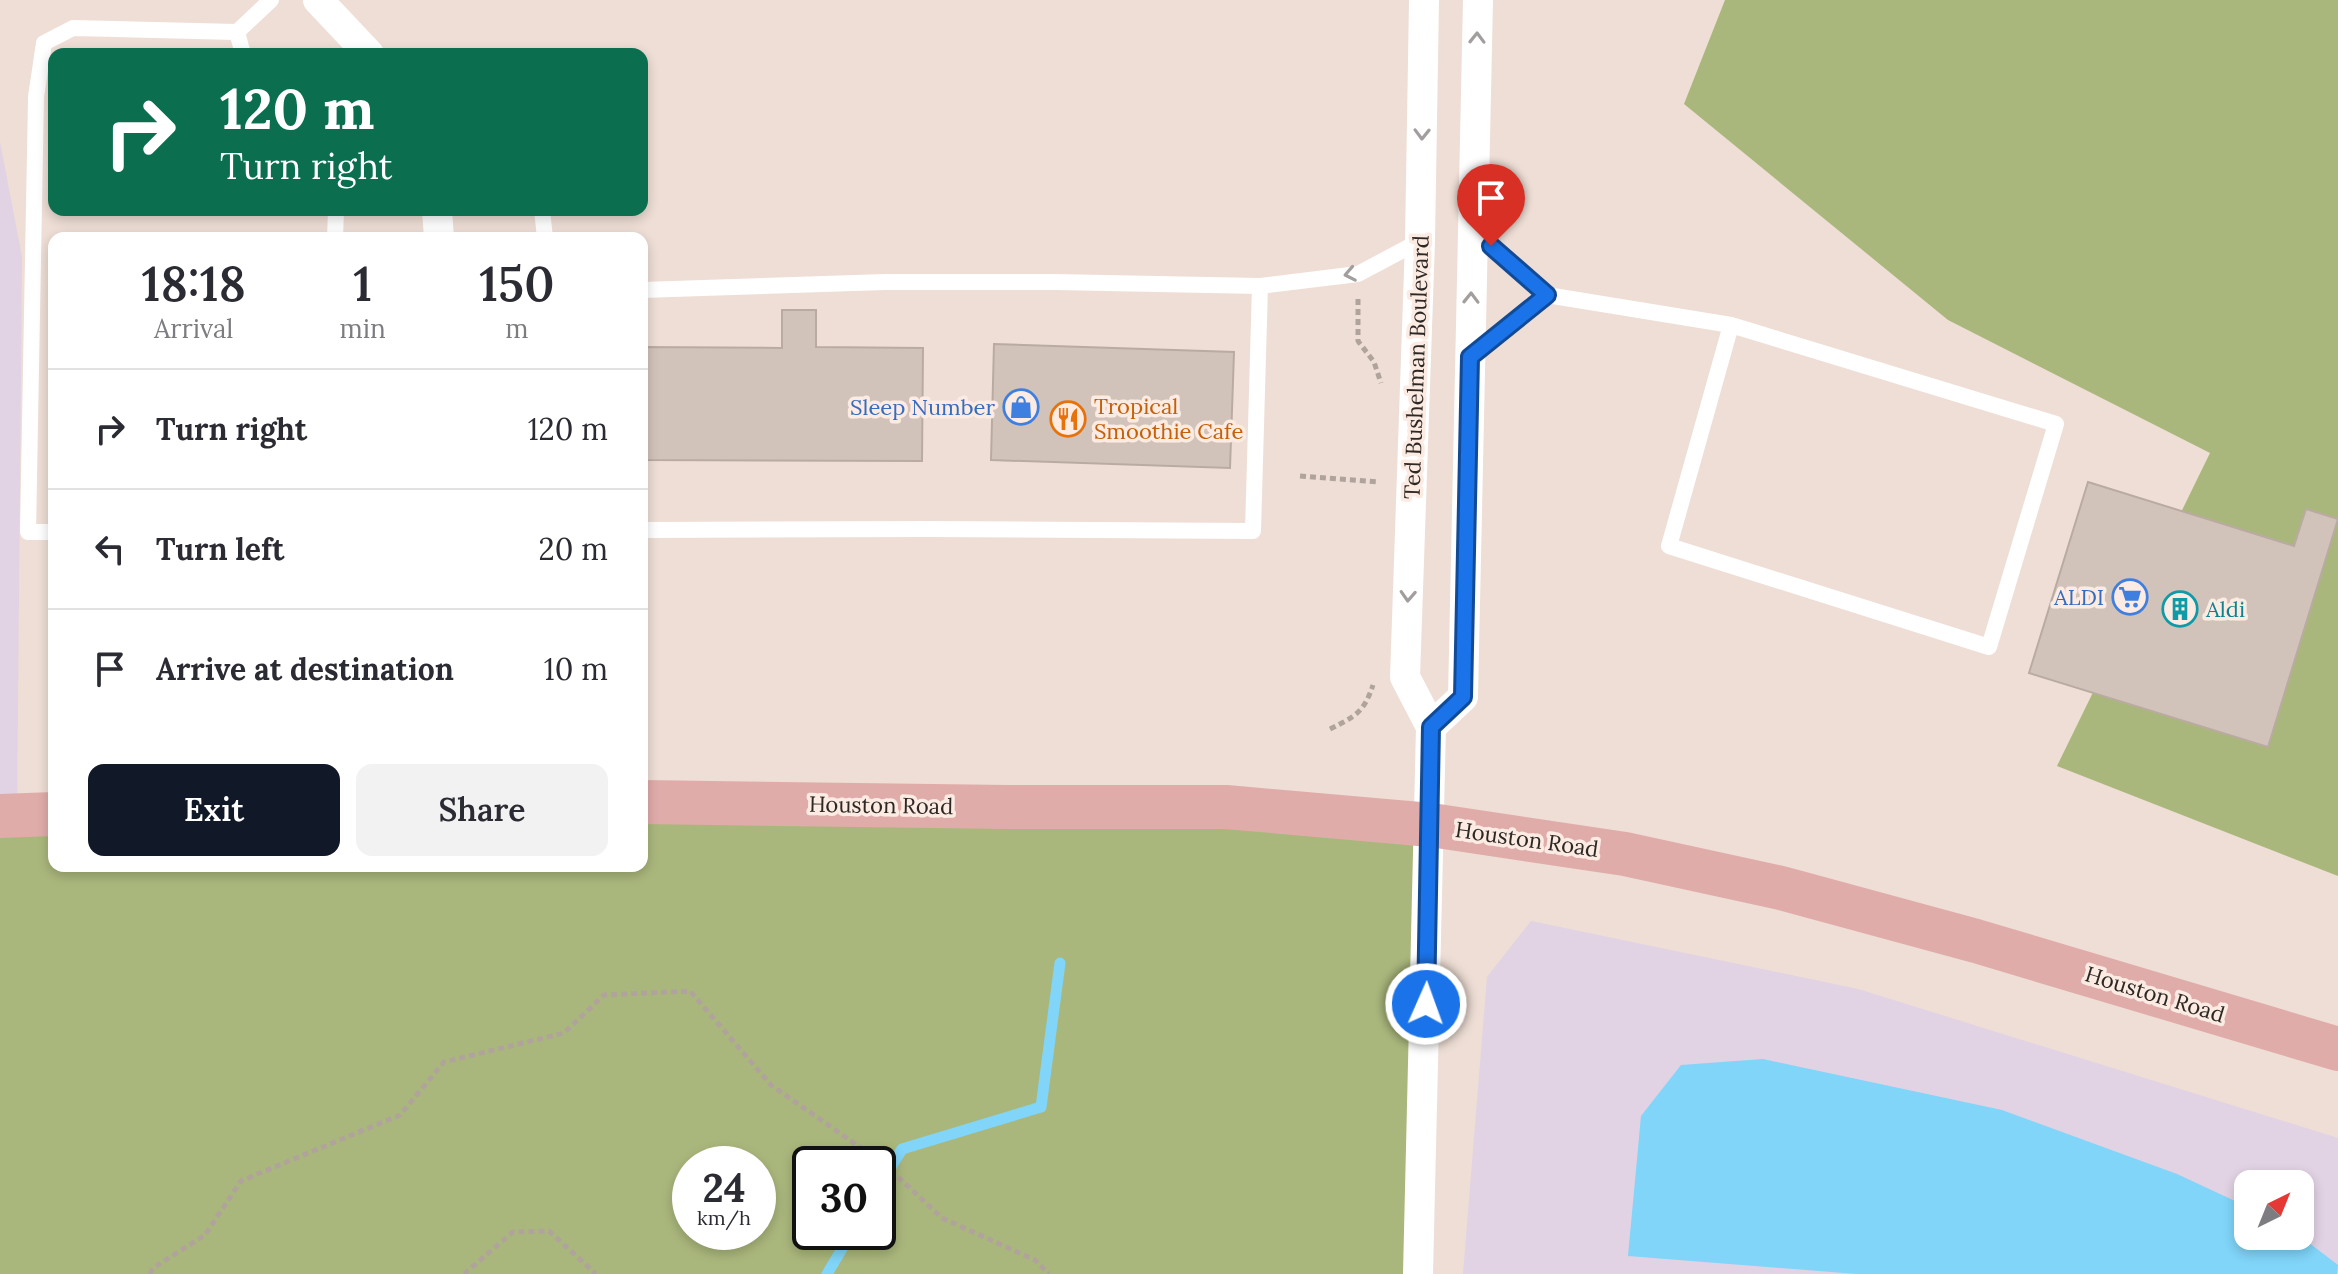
<!DOCTYPE html>
<style>
body{margin:0;font-family:Lora,serif;background:#f2f2f3;color:#2b2b33;height:100vh;display:flex;flex-direction:column;font-size:30px;white-space:nowrap}
*{box-sizing:border-box;margin:0}
p{font-size:26px;color:#7c7c81}
.icon{flex:none;width:44px;height:44px;fill:none;stroke:currentColor;stroke-width:2;stroke-linecap:round;stroke-linejoin:round}
.map{position:relative;flex:1;overflow:hidden}
.details{position:absolute;left:48px;top:232px;width:600px;height:640px;display:flex;flex-direction:column;background:#fff;border-radius:16px;box-shadow:0 4px 12px #0003}
.details>*{flex:none}
.banner{position:absolute;left:48px;top:48px;width:600px;height:168px;border-radius:16px;box-shadow:0 4px 12px #0003;background:#0b6e4f;color:#fff;overflow:hidden}
.needle{width:52px;rotate:43deg}
.tools{position:absolute;left:2234px;top:1170px;display:grid;gap:16px}
.tools a{display:grid;place-items:center;width:80px;height:80px;border-radius:16px;background:#fff;box-shadow:0 4px 12px #0003;font-size:40px}
.speed{position:absolute;left:672px;top:1146px;display:flex;gap:16px;font-size:40px;font-weight:700;text-align:center}
.speed>*{display:grid;place-content:center;width:104px;height:104px;border-radius:50%;background:#fff;box-shadow:0 4px 12px #0003;line-height:1}
.speed small{font-size:20px;font-weight:400}
.speed .limit{border:4px solid #111;border-radius:12px;background:#fff;color:#111}
.pin{position:absolute;display:grid;place-items:center;width:68px;height:68px;color:#fff;margin:-82px -34px;border-radius:50% 50% 50% 0;rotate:-45deg;box-shadow:0 0 8px #0007}
.pin .icon{rotate:45deg}
.me{position:absolute;width:88px;margin:-44px;rotate:2deg;stroke-linejoin:round;filter:drop-shadow(0 0 6px #0008)}
.turn{display:flex;align-items:center;gap:28px;height:168px;padding:0 40px;font-size:36px}
.turn .icon{width:104px;height:104px;stroke-width:2.5}
.turn b{display:block;font-size:56px;line-height:68px}
.eta{display:flex;justify-content:space-evenly;align-items:center;height:136px;text-align:center}
.eta b{font-size:48px;font-weight:600;line-height:56px}
.cta{display:flex;gap:16px;margin-top:auto;padding:16px 40px}
.cta a{flex:1;height:92px;border-radius:16px;background:#111827;color:#fff;font-size:32px;font-weight:600;line-height:92px;text-align:center}
.cta a+a{background:#f2f2f3;color:#2b2b33}
ul{padding:0;list-style:none}
li{display:flex;align-items:center;gap:24px;height:120px;padding:0 40px;border-top:2px solid #e1e1e2}
li div{flex:1}
li b{display:block;font-size:30px}
li em{font-style:normal}
.map>svg:first-child{display:block}
.commercial{fill:#e1d2e4;fill-rule:evenodd}
.green{fill:#aab77c;fill-rule:evenodd}
.water{fill:#80d5f9}
.lines{fill:none;stroke-linecap:round;stroke-linejoin:round}
.stream{stroke:#80d5f9;stroke-width:11}
.building{fill:#d2c3ba;stroke:#baaba2;stroke-width:2}
.path{stroke:#b0a39c;stroke-width:5;stroke-dasharray:6 4;stroke-linecap:butt}
.lane{stroke:#fff;stroke-width:16}
.street{stroke:#fff;stroke-width:30}
.primary{stroke:#e0acaa;stroke-width:44}
.oneway{stroke:#a19e9d}
.route-casing{stroke:#114b97;stroke-width:20}
.route{stroke:#1a73e8;stroke-width:14}
.labels{text-anchor:middle;stroke-width:7;stroke-linejoin:round;paint-order:stroke}
.street-label{font-size:22px;fill:#2e2825;stroke:#fbebe2}
.food-label{font-size:22px;fill:#c56008;stroke:#fbebe2;text-anchor:start}
.shop-label{font-size:22px;fill:#366cbe;stroke:#fbebe2;text-anchor:end}
.culture-label{font-size:22px;fill:#0d838f;stroke:#fbebe2;text-anchor:start}
</style>
<div class="map">
<svg width="2338" height="1274" viewBox="0 0 2338 1274">
<rect width="100%" height="100%" fill="#eeded5"/>
<!-- commercial -->
<g class="commercial">
<polygon points="0,142 22,257 17,816 0,816"/>
<path d="M1531,921L1858,989L2338,1138V1274H1463L1487,977ZM2248,1184H2300V1236H2248Z"/>
</g>
<!-- green -->
<g class="green">
<polygon points="1725,0 2338,0 2338,876 2057,766 2210,453 1948,320 1684,104"/>
<path d="M642,802L1431,825L1418,1274H0V816L54,814V866H642ZM690,1164H758V1232H690ZM810,1164H878V1232H810Z"/>
</g>
<!-- water -->
<polygon class="water" points="1763,1059 2002,1110 2177,1174 2248,1207 2248,1236 2300,1236 2338,1265 2337,1274 1857,1274 1628,1256 1641,1116 1681,1065"/>
<g class="lines">
<!-- stream -->
<g class="stream">
<polyline points="878,1188 902,1149 1041,1107 1060,963"/>
<polyline points="827,1274 852,1232"/>
</g>
</g>
<!-- building -->
<g class="building">
<polygon points="782,310 816,310 816,347 923,348 922,461 642,460 642,347 782,348"/>
<polygon points="994,344 1234,352 1230,468 991,460"/>
<polygon points="2088,482 2294,546 2306,509 2338,519 2268,747 2029,673"/>
</g>
<g class="lines">
<!-- path -->
<g class="path">
<polyline points="1358,299 1358,341 1374,362 1381,383"/>
<polyline points="1300,476 1379,482"/>
<path d="M1330,729C1356,716 1364,712 1373,685"/>
<polyline points="150,1274 153,1268 205,1235 241,1181 400,1115 444,1062 564,1033 604,995 690,991 771,1085 884,1164 942,1218 1035,1260 1049,1274"/>
<polyline points="464,1274 513,1232 549,1231 596,1274"/>
</g>
<!-- lane -->
<g class="lane">
<polyline points="237,32 271,0"/>
<polyline points="542,210 545,238"/>
<polyline points="1473,230 1547,295 1731,325 2056,424 1989,647 1669,546 1731,325"/>
<polyline points="335,238 336,210"/>
<polyline points="642,290 885,282 1055,282 1260,286 1358,274 1420,241"/>
<polyline points="1471,357 1547,295"/>
<polyline points="642,530 928,529 1253,531 1260,286"/>
<polyline points="54,532 28,532 36,97 44,43 73,28 237,32 243,54"/>
</g>
<!-- street -->
<g class="street">
<polyline points="318,0 369,54"/>
<polyline points="437,210 439,238"/>
<polyline points="1431,727 1463,697 1478,0"/>
<polyline points="1418,1274 1431,727 1405,677 1420,241 1424,0"/>
</g>
<!-- primary -->
<g class="primary">
<polyline points="642,802 1008,807 1226,807 1431,825 1625,854 1781,888 1976,941 2338,1049"/>
<polyline points="0,816 54,814"/>
</g>
</g>
<!-- one-way arrows -->
<defs><path id="oneway-chevron" d="M-2-3.5L2.5 0L-2 3.5" fill="none" stroke-width="1.6" stroke-linecap="round" stroke-linejoin="round" transform="scale(2)"/></defs>
<g class="oneway">
<use href="#oneway-chevron" transform="translate(1477 38) rotate(-89)"/>
<use href="#oneway-chevron" transform="translate(1422 134) rotate(91)"/>
<use href="#oneway-chevron" transform="translate(1350 274) rotate(169)"/>
<use href="#oneway-chevron" transform="translate(1471 298) rotate(-89)"/>
<use href="#oneway-chevron" transform="translate(1408 596) rotate(93)"/>
</g>
<g class="lines">
<defs>
<polyline id="route" points="1426,1004 1431,727 1463,697 1470,357 1547,295 1491,246"/>
</defs>
<!-- route casing -->
<use href="#route" class="route-casing"/>
<!-- route -->
<use href="#route" class="route"/>
</g>
<!-- icons -->
<defs>
<symbol id="shop-ring" viewBox="-11 -11 22 22"><circle r="9.5" fill="#fbebe2" stroke="#3f7fe0" stroke-width="1.5"/><path d="M-5-2.5h2.3a2.7 3.5 0 0 1 5.4 0H5L5.5 6h-11ZM-1.5-2.5h3a1.5 2.3 0 0 0-3 0Z" fill="#3f7fe0"/></symbol>
<symbol id="restaurant-ring" viewBox="-11 -11 22 22"><circle r="9.5" fill="#fbebe2" stroke="#e8710a" stroke-width="1.5"/><path d="M-5-6h1v4h1v-4h1v4h1v-4h1v5L-1.5 .5V6h-2V.5L-5-1ZM5-6V6H3V1.5H1.5Q1.5-4 5-6Z" fill="#e8710a"/></symbol>
<symbol id="supermarket-ring" viewBox="-11 -11 22 22"><circle r="9.5" fill="#fbebe2" stroke="#3f7fe0" stroke-width="1.5"/><path d="M-6-5.5h2.5l.6 2H6L4.5 2H-2.5L-4.4-4H-6ZM-1.5 3.2a1.3 1.3 0 1 0 .1 0ZM3 3.2a1.3 1.3 0 1 0 .1 0Z" fill="#3f7fe0"/></symbol>
<symbol id="building-ring" viewBox="-11 -11 22 22"><circle r="9.5" fill="#fbebe2" stroke="#0f9aa8" stroke-width="1.5"/><path d="M-4-6H4V6H1V3H-1V6H-4ZM-2.5-4.3h1.7v1.8h-1.7ZM.8-4.3h1.7v1.8H.8ZM-2.5-1h1.7V.8h-1.7ZM.8-1h1.7V.8H.8Z" fill="#0f9aa8"/></symbol>
</defs>
<g fill-rule="evenodd">
<use href="#shop-ring" x="1001" y="387" width="40" height="40"/>
<use href="#restaurant-ring" x="1048" y="399" width="40" height="40"/>
<use href="#supermarket-ring" x="2110" y="577" width="40" height="40"/>
<use href="#building-ring" x="2160" y="589" width="40" height="40"/>
</g>
<g class="labels">
<!-- street labels -->
<g class="street-label">
<text transform="translate(1416 367) rotate(-88)" y="8">Ted Bushelman Boulevard</text>
<text transform="translate(881 805) rotate(1)" y="8">Houston Road</text>
<text transform="translate(1527 839) rotate(8)" y="8">Houston Road</text>
<text transform="translate(2155 994) rotate(17)" y="8">Houston Road</text>
</g>
<!-- food labels -->
<g class="food-label">
<text x="1094" y="414">Tropical<tspan x="1094" dy="25">Smoothie Cafe</tspan></text>
</g>
<!-- shop labels -->
<g class="shop-label">
<text x="995" y="415">Sleep Number</text>
<text x="2104" y="605">ALDI</text>
</g>
<!-- culture labels -->
<g class="culture-label">
<text x="2206" y="617">Aldi</text>
</g>
</g>
</svg>
<div class="tools">
<a><svg class="needle" viewBox="-14 -14 28 28"><path d="M0-13l5 13h-10z" fill="#e53935"/><path d="M0 13l5-13h-10z" fill="#7c7c81"/></svg></a>
</div>
<div class="speed"><div>24<small>km/h</small></div><div class="limit">30</div></div>
<div class="pin" style="left:1491px;top:246px;background:#d93025"><svg class="icon" aria-label="arrive" viewBox="0 0 24 24"><path d="M6 21V4h12l-3 4 3 4H6"/></svg></div>
<svg class="me" style="left:1426px;top:1004px" viewBox="-20 -20 40 40"><circle r="17" fill="#1a73e8" stroke="#fff" stroke-width="3"/><path d="M0-11L8 9 0 5-8 9z" fill="#fff"/></svg>
<div class="banner">
<div class="turn"><svg class="icon" aria-label="right" viewBox="0 0 24 24"><path d="M7 20v-9h11M14 6l5 5-5 5"/></svg><div><b>120 m</b>Turn right</div></div>
</div>
<section class="details">
<div class="eta">
<div><b>18:18</b><p>Arrival</p></div>
<div><b>1</b><p>min</p></div>
<div><b>150</b><p>m</p></div>
</div>
<ul>
<li><svg class="icon" aria-label="right" viewBox="0 0 24 24"><path d="M7 20v-9h11M14 6l5 5-5 5"/></svg><div><b>Turn right</b></div><em>120 m</em></li>
<li><svg class="icon" aria-label="left" viewBox="0 0 24 24"><path d="M17 20v-9H6M10 6l-5 5 5 5"/></svg><div><b>Turn left</b></div><em>20 m</em></li>
<li><svg class="icon" aria-label="arrive" viewBox="0 0 24 24"><path d="M6 21V4h12l-3 4 3 4H6"/></svg><div><b>Arrive at destination</b></div><em>10 m</em></li>
</ul>
<div class="cta"><a>Exit</a><a>Share</a></div>
</section>
</div>
